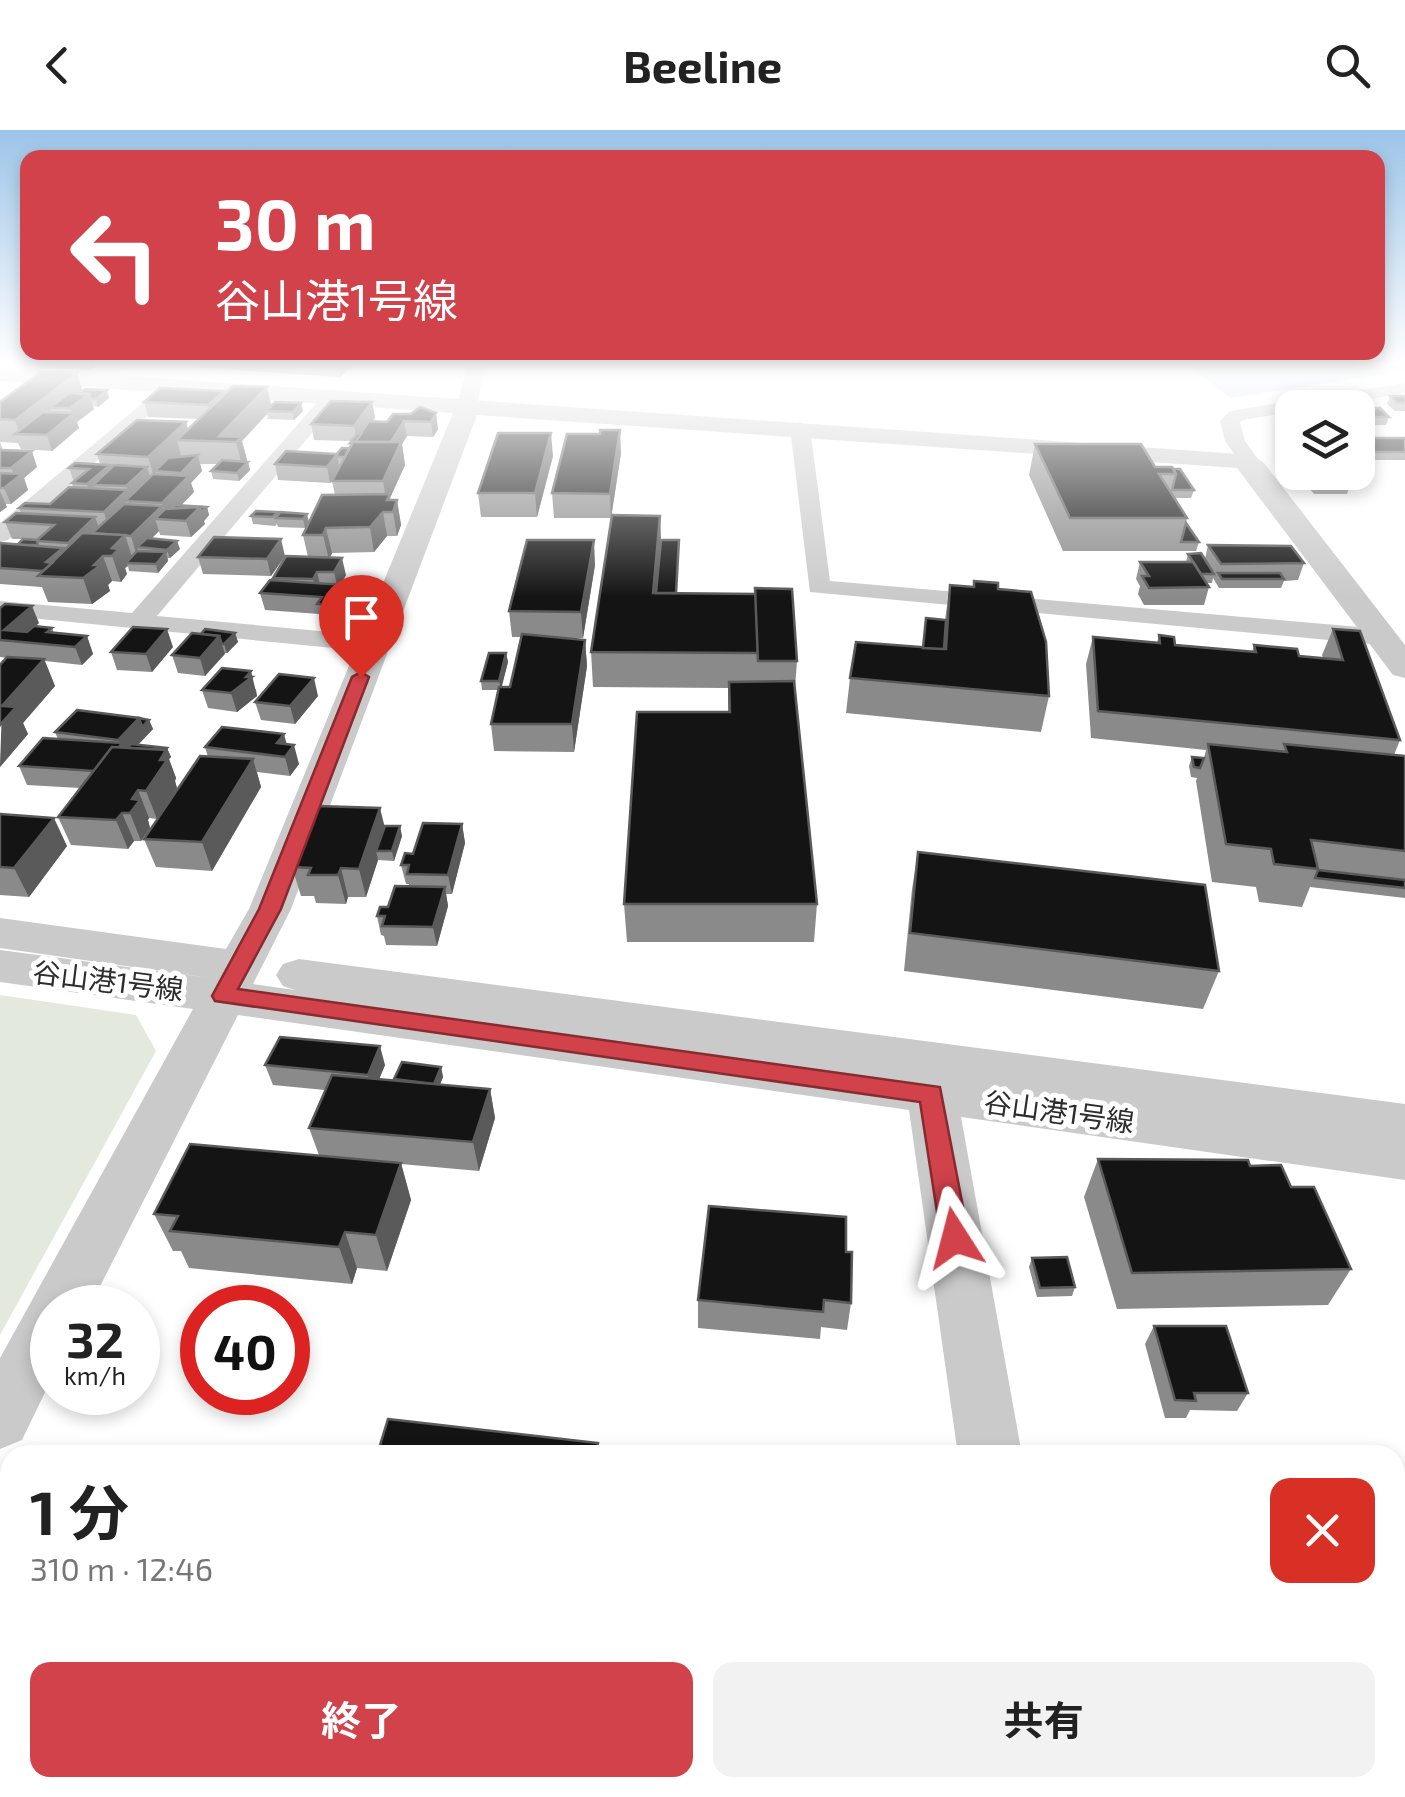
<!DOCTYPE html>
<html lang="ja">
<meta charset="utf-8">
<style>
body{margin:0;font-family:"Exo 2","Noto Sans JP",sans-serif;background:#f2f2f2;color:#222;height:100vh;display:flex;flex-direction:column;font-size:38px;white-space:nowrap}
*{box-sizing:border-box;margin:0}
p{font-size:32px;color:#767676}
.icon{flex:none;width:55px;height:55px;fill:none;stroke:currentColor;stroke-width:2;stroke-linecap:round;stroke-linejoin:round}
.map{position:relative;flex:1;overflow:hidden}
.panel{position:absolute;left:0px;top:1315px;width:1405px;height:352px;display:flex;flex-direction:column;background:#fff;border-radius:30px 30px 0 0;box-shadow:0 5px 15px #0003}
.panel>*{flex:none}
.top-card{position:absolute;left:20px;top:20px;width:1365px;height:210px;border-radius:20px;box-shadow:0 5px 15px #0003;background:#d1424a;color:#fff;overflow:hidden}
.tools{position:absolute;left:1275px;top:260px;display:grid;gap:20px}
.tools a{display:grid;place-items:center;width:100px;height:100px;border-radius:20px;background:#fff;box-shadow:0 5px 15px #0003;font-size:50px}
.speed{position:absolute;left:30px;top:1155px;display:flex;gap:20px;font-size:50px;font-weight:700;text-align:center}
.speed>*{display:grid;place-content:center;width:130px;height:130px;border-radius:50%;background:#fff;box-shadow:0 5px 15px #0003;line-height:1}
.speed small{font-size:25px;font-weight:400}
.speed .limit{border:15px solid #d22;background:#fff;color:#111}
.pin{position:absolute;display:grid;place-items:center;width:85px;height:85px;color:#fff;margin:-102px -42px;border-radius:50% 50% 50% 0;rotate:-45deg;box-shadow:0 0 10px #0007}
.pin .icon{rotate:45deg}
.me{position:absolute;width:110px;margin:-55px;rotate:351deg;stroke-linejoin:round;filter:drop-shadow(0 0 8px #0008)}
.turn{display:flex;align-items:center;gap:35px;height:210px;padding:0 30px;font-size:45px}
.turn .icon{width:130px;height:130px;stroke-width:2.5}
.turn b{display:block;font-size:70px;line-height:85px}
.round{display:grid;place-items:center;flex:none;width:105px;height:105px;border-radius:20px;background:#f2f2f2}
.head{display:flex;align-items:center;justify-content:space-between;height:170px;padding:0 30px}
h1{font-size:60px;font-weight:700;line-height:75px}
.button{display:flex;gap:20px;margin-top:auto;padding:20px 30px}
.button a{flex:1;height:115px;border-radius:20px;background:#d1424a;color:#fff;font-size:40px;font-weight:700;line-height:115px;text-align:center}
.button a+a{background:#f2f2f2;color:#222}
header{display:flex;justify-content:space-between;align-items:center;height:130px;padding:0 30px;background:#fff;font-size:45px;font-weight:700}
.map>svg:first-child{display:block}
.green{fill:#e3e9dc}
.water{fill:#cadbe7}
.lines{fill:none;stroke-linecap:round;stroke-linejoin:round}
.minor{fill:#cacaca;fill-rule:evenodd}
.tertiary{fill:#cacaca;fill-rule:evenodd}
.wall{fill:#8a8a8a}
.shaded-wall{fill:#5a5a5a}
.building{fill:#141414;stroke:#5a5a5a;stroke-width:2.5}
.route{fill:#d1424a;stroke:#882b30;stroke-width:2.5}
.labels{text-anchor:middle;stroke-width:10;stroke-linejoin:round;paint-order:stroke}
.street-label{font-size:28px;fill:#2d2d2d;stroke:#fff}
</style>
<header><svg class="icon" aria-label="back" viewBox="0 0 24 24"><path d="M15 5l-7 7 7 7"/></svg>Beeline<svg class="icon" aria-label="search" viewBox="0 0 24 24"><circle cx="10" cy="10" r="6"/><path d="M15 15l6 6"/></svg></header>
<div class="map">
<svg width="1405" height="1667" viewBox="0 0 1405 1667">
<rect width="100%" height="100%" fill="#fff"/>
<!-- green -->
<polygon class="green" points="0,865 136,885 156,921 0,1205"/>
<!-- water -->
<polygon class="water" points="1185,233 1405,233 1405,241 1231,268"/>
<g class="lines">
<!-- minor -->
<g class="minor">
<polygon points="468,233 486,233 475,283 465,289 455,283"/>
<polygon points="1405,253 1405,263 1319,278 1292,278 1292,282 1243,290 1240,292 1245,311 1265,339 1262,343 1248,343 1225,311 1220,291 1230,281"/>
<polygon points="163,256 172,262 170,266 8,410 0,412 0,393"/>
<polygon points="327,267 334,269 334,277 157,486 374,506 383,509 387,514 383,519 374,522 0,485 0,471 132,483 320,269"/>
<polygon points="800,292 810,298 830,451 1382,499 1395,507 1382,515 810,462 790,298"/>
</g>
<!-- tertiary -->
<g class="tertiary">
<polygon points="0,237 1253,325 1264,333 1405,515 1405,548 1393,545 1237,338 477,285 291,779 253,854 295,860 283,856 276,845 283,834 299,829 1405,974 1405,1050 961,987 1022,1325 958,1325 909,980 238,885 89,1178 52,1178 52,1248 22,1310 0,1319 0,1228 193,879 0,852 0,820 210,848 0,818 0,788 226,819 249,779 453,283 0,251"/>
<polygon points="1005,1658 1081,1658 1082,1667 1006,1667"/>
</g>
</g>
<!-- wall -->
<g class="wall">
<polygon points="38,233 99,233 90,240 39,237"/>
<polygon points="135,233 355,233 340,247"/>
<polygon points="267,257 271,276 301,273 303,281 294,290 268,289 267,284 242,311 247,330 246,332 250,340 239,351 213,349 211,341 218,334 200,334 202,341 191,353 194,362 181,375 207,377 209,385 204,391 205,394 191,407 160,405 159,401 151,409 180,419 170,428 168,428 168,431 158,443 129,441 128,436 125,438 127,444 121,452 112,451 108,455 110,461 92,474 48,472 42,457 0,454 0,413 17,415 23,409 12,409 5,392 21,383 19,378 50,374 73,357 72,353 74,352 69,338 100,334 97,324 186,292 188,299 198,289 148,287 144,272 224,261 225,264"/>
<polygon points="107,260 109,268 98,277 93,276 94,279 77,292 79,298 52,321 21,319 18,313 0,312 3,320 37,337 24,348 28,360 11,374 5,374 7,377 0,382 0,272 83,261"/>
<polygon points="1390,266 1405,266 1405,281 1395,281 1387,274"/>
<polygon points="1281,271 1292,278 1292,295 1284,295 1277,286"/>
<polygon points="372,272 375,288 372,291 387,292 411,284 420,277 438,299 433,307 407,306 402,314 405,335 390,368 391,370 397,370 401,395 397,406 387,406 374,422 332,423 330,427 346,445 340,455 360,456 363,473 350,493 321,491 319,484 265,480 260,463 273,450 273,448 308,427 303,405 335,365 332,351 334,348 330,353 278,350 275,334 337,324 349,318 351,311 314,310 311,294"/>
<polygon points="1358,278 1389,287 1386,295 1363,295 1358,289"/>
<rect x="1358" y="308" width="47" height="22"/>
<polygon points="1035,314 1155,337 1172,337 1194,360 1191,368 1174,368 1187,388 1186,393 1199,412 1196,421 1063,421 1029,345"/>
<polygon points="621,323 611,388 554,388 552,363"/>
<polygon points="553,326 537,387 481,387 478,363"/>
<polygon points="1296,342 1348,342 1353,348 1347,364 1314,364"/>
<polygon points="278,382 278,385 280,382 309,392 305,398 278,397 277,394 275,396 253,394 251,386"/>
<polygon points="660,386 661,410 677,463 797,531 795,558 817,774 814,812 627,812 624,774 728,582 728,558 593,557 591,522"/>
<polygon points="1208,415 1304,433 1298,450 1284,451 1281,458 1219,458 1213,448 1212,453 1206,453 1209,457 1204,475 1144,475 1138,464 1140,456 1136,449 1140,432 1186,432 1188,424 1205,429"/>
<polygon points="285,426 271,446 203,444 198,427"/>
<polygon points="595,435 583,508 561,508 585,510 587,536 574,622 494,621 491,594 499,560 482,560 481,551 506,523 508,532 501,557 510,557 521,507 512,507 509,481"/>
<polygon points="950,455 998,459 1049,566 1041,602 846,583 850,548 922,517 945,490"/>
<polygon points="0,478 39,493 35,496 52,498 54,503 87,506 93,524 82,535 45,531 55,556 23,593 28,604 0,637 7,528 0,527"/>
<polygon points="1333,499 1400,610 1394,625 1405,626 1405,768 1310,757 1302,777 1259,772 1256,757 1212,752 1196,651 1197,648 1191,647 1189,636 1192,627 1204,628 1206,620 1091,608 1086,534 1093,507 1157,513 1159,505 1175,515 1252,522 1254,515 1299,526 1323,528 1322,525"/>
<polygon points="235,503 238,512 227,523 224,523 205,546 178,543 172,525 201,504"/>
<polygon points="173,517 152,542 117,540 111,522"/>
<polygon points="256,559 257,566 237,582 208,578 202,560"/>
<polygon points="318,566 295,594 261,590 255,572"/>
<polygon points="149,590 153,599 138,615 167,618 171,627 169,629 176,648 175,651 177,658 157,689 149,688 148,690 150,698 141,711 134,711 128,719 71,715 58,687 80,658 27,655 19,636 58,609 55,602"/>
<polygon points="287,614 299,634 290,646 257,642 261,657 212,741 156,737 144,709 208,627 205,617"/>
<polygon points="0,684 67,716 29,767 0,765"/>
<polygon points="462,694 465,713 452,764 446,764 448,776 437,816 386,815 384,806 381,805 377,786 409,756 409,754 406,754 401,735 413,724"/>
<polygon points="385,696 402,706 394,731 378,730 366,767 348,767 346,774 316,773 314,766 301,766 292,737"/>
<polygon points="918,722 1219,841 1203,879 904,841 912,759"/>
<polygon points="265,935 385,935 379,949 394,950 441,937 443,947 440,954 490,959 495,988 479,1041 401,1034 411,1070 387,1141 357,1138 352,1154 189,1138 181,1121 173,1121 154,1084 319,1025 309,998 325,960 273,955"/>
<polygon points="1098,1029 1250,1036 1291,1057 1351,1139 1328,1175 1117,1179 1084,1067"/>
<polygon points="846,1122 851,1173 847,1200 821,1197 820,1209 698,1198 698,1170"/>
<polygon points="1032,1128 1075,1157 1072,1166 1037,1167 1029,1137"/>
<polygon points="1154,1196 1248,1263 1237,1281 1190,1280 1186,1288 1165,1288 1145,1214"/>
<polygon points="1395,1504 1405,1504 1405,1667 1363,1667 1360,1658 1395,1658"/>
</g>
<!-- shaded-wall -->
<g class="shaded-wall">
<polygon points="88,233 99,233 90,240"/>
<polygon points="337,233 355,233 340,247"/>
<polygon points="77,243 84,265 50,278 54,288 20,304 15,290"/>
<polygon points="267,257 272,279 266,281 267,284 242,311 247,330 242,335 236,312 219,306"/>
<polygon points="107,260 109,268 98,277 96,269"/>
<polygon points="224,261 228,276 212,290 208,275"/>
<polygon points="89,264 94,279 77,292 79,298 52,321 47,305 72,284 70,278"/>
<polygon points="372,272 375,288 357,311 354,296"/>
<polygon points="301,273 303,281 294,290 293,282"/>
<polygon points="436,283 438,299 433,307 431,292"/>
<polygon points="404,291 407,306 402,314 405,335 390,368 393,382 387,375 383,351 389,315"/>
<polygon points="186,292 191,310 177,310 181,325 164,342 155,341 157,349 155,350 148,327"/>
<polygon points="620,300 621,323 611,388 610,364"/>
<polygon points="551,303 553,326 537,387 535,363"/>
<polygon points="32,321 37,337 24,348 28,360 11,374 4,358 16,349 11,338"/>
<polygon points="337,324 340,340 330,353 327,337"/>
<polygon points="198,325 202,341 191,353 194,362 167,390 162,373 183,351 181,343"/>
<polygon points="248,332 250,340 239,351 237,343"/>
<polygon points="110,335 115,351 93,355 97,367 92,370 87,354"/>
<polygon points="147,337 152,352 131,373 125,371 128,381 109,399 104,382 127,360 126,356"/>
<polygon points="0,361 7,377 0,382"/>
<polygon points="397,370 401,395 397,406 393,382"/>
<polygon points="162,376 166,389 155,389 159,401 142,418 137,417 138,421 136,423 131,406"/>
<polygon points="200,377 207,377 209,385 204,391 205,394 191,407 186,391"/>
<polygon points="383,382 387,406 374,422 370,397"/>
<polygon points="307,384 309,392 305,398 303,389"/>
<polygon points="660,386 661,418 655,488 653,463"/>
<polygon points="95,387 101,403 75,429 68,413"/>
<polygon points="326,398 332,423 329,430 323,405"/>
<polygon points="125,405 133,430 126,433 128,436 125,438 127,444 121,452 112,426 112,418"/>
<polygon points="281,409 285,426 271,446 267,429"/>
<polygon points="594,410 595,435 583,508 581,482"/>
<polygon points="177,411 180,419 170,428 167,420"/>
<polygon points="63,418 69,434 46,432"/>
<polygon points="166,422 168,431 158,443 156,434"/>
<polygon points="103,426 112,451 108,455 110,461 92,474 83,448"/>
<polygon points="342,428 346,445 338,459 334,442"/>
<polygon points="317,442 321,459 317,466 313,449"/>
<polygon points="360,456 363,473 350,493 347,476"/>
<polygon points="32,476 39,493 18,512 4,500"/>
<polygon points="167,499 173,517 152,542 146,524"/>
<polygon points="235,503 238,512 227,523 224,514"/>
<polygon points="87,506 93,524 82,535 75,517"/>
<polygon points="219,506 225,524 205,546 200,528"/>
<polygon points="585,510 587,536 574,622 572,594"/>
<polygon points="506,523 508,532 501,560 499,551"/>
<polygon points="44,529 55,556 23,593 28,604 0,637 2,576"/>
<polygon points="251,541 257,566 237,582 231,563"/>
<polygon points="314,548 318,566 295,594 290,576"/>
<polygon points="139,588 149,590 153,599 131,622 107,660 120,616 118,610"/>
<polygon points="284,604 289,623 294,615 299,634 290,646 285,627 277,613"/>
<polygon points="167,618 171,627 169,629 176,648 175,651 177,658 157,689 146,661 160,630"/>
<polygon points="253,629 261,657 212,741 202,712"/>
<polygon points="138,660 149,688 148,690 150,698 141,711 130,683 132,669"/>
<polygon points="380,678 387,706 376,721 378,730 366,767 359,739"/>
<polygon points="122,683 134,711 128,719 116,690"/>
<polygon points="54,688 67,716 29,767 14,738"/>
<polygon points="462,694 465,713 452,764 448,745"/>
<polygon points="400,696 402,706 394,731 392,721"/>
<polygon points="341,738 348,767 346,774 338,745"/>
<polygon points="445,757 448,776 437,816 433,797"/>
<polygon points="380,916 385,935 373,964 368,945"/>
<polygon points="441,937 443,947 436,964 434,954"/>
<polygon points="490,959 495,988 479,1041 473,1012"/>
<polygon points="401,1033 411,1070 387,1141 376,1105"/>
<polygon points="345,1102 357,1138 352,1154 339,1117"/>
</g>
<!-- building -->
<g class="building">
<polygon points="41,242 77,243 15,290 0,289 0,272"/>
<polygon points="233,256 267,257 219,306 242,307 236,312 177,310"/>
<polygon points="160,258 224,261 208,275 144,272"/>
<polygon points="85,259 107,260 96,269 91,269 89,264 80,263"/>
<polygon points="69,263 89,264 70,278 50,278"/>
<polygon points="1390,266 1405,266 1405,273 1397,273"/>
<polygon points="1335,268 1345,278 1292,278 1292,280 1289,280 1281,271"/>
<polygon points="331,271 372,272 354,296 311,294"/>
<polygon points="275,272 301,273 293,282 266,281"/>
<polygon points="420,277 436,283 431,292 404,291 391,312 355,312 369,291 387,292 393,284 411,284"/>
<polygon points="1358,278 1380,278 1389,287 1366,287"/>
<polygon points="43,282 74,283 47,305 15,304"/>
<polygon points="137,290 186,292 148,327 97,324"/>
<polygon points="600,300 620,300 610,364 552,363 567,304 600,304"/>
<polygon points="358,303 361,304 355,312 350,313"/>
<polygon points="498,303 551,303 535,363 478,363"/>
<rect x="1358" y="308" width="47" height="14"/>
<polygon points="353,312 401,312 383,351 332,351"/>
<polygon points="1035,314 1141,314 1155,337 1172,337 1176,344 1159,344 1187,388 1070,388"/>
<polygon points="342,318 349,318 345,327 338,327 337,324 334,327"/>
<polygon points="0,320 32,321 11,338 0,338"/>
<polygon points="286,321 337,324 327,337 275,334"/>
<polygon points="198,325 181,343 155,341 168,328"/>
<polygon points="222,330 248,332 237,343 211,341"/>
<polygon points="75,333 110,335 87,354 72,353 89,339 69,338"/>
<polygon points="114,335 147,337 126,356 93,355"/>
<polygon points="1173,339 1180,339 1194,360 1172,360 1176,344"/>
<polygon points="1315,342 1348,342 1353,348 1320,348"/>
<polygon points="0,343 22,344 4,358 0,358"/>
<polygon points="153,344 189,346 162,373 125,371"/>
<polygon points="69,357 127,360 104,382 19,378 25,373 50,374"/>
<polygon points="390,364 387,370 397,370 393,382 383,382 370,397 326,398 323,405 303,405 322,365"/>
<polygon points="124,374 162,376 131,406 92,403"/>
<polygon points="175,375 207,377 201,382 200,377 171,379"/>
<polygon points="200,377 186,391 155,389 165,379"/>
<polygon points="256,381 278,382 273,387 251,386"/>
<polygon points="280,382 307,384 303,389 276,388"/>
<polygon points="16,383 95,387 68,413 36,411 54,395 5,392"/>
<polygon points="612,385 660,386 653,463 756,464 758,523 591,522"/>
<polygon points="1186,393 1199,412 1181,412"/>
<polygon points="82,403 125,405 112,418 119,419 112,426 103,426 94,435 101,435 83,448 38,446"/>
<polygon points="214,407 281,409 267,429 198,427"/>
<polygon points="147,408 177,411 167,420 137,417"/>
<polygon points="23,409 37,410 38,415 17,415"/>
<polygon points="527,410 594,410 581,482 509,481"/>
<polygon points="661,410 679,410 676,463 656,463"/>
<polygon points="0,413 63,418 46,432 52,433 43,441 0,438"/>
<polygon points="1208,415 1291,416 1304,433 1221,434"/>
<polygon points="137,421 166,422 156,434 126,433"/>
<polygon points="1201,423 1214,444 1201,444 1188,424"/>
<polygon points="286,426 342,428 334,442 317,442 313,449 273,448"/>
<polygon points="1140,432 1193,432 1209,457 1149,458 1142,446 1149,446"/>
<polygon points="1218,443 1280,443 1284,449 1222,449"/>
<polygon points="270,450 360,456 347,476 317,474 322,467 260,463"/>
<polygon points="974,451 998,453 998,459 1031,462 1046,512 1049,566 850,548 856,512 946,519 950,455 974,457"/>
<polygon points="755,458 792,459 797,531 758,531"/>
<polygon points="5,474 32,476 4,500 27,502 34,496 52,498 47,502 87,506 75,517 0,510 0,478"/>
<polygon points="926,488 946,490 944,519 923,518"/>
<polygon points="133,497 167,499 146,524 111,522"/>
<polygon points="205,499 235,503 224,514 222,514 219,506 201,504"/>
<polygon points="1333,499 1360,501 1400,610 1098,581 1093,507 1160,513 1159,505 1174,507 1175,515 1256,522 1254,515 1297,519 1299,526 1343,530"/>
<polygon points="192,503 219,506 200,528 172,525"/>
<polygon points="522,504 585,510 572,594 491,594 499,557 510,557"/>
<polygon points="489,523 506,523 499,551 481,551"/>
<polygon points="7,527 44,529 2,576 16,577 0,595 0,535"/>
<polygon points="222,538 251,541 246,547 252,547 231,563 202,560"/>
<polygon points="279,544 314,548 290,576 255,572"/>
<polygon points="794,551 817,774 624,774 637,582 730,582 729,552"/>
<polygon points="77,580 139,588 118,610 55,602"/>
<polygon points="139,588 149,590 142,597"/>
<polygon points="222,597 284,604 277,613 294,615 285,627 205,617"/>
<polygon points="43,608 122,613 118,618 112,617 94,641 19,636"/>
<polygon points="131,614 167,618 165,620 127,618"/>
<polygon points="1208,614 1287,622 1284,614 1405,626 1405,721 1311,710 1318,739 1274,734 1271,719 1226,714"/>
<polygon points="112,617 166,620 160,630 167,630 146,661 138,660 132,669 140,670 130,683 122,683 116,690 58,687"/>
<polygon points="200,626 253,629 202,712 144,709"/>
<polygon points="1192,627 1204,628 1200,638 1194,637"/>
<polygon points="318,676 380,678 359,739 341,738 338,745 308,745 311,738 292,737"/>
<polygon points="0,684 54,688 14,738 0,737"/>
<polygon points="423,693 462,694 448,745 407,744 409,735 401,735 405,723 413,724"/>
<polygon points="385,696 400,696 392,721 376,721"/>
<polygon points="918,722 1205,755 1219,841 910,803"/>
<polygon points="1318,740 1405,750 1405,758 1315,748"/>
<polygon points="395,756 445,757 433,797 382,796 385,786 377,786 380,777 388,777"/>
<polygon points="280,907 380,916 368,945 265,935"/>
<polygon points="402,932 441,937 434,954 394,949"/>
<polygon points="332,945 490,959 473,1012 309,998"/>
<polygon points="190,1014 401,1033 376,1105 345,1102 339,1117 170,1101 178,1086 154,1084"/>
<polygon points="1098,1029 1248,1030 1250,1036 1281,1035 1291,1057 1314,1057 1351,1139 1132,1143"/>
<polygon points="709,1076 846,1087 846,1122 852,1122 851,1173 824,1170 823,1182 698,1170"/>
<polygon points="1067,1127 1075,1157 1040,1158 1032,1128"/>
<polygon points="1154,1196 1226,1196 1248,1263 1194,1263 1196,1271 1175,1270"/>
<polygon points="388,1289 598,1313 596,1325 377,1325"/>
<polygon points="664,1317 737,1325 663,1325"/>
<rect x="1395" y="1504" width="10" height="128"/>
<polygon points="1395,1645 1405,1645 1405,1667 1384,1667 1381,1658 1395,1658"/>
</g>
<!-- sky -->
<linearGradient id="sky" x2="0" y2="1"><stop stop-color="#9cc4e8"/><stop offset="0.5" stop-color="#fff"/><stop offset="1" stop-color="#fff" stop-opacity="0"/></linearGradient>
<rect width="1405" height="467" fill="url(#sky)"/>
<!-- route -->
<polygon class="route" points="361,542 369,547 281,779 238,859 940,957 969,1108 965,1117 955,1120 945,1117 941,1108 920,972 215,871 212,866 259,779 352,547"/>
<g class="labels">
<!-- street labels -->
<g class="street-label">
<text transform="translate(108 851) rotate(7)" y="10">谷山港1号線</text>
<text transform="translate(1059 982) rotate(8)" y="10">谷山港1号線</text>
</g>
</g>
</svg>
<div class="tools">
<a><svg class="icon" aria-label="layers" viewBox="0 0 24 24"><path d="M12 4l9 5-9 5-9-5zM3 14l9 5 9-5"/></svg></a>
</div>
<div class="speed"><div>32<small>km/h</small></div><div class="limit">40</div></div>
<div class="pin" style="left:361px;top:547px;background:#d93025"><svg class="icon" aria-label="arrive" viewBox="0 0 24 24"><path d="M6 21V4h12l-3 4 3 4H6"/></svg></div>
<svg class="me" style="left:955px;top:1108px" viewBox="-20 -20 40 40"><path d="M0-17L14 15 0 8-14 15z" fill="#d1424a" stroke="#fff" stroke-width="4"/></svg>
<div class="top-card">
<div class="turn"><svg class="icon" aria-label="left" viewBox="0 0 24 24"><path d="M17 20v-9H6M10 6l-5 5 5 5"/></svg><div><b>30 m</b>谷山港1号線</div></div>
</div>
<section class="panel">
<div class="head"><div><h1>1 分</h1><p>310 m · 12:46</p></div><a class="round" style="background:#d93025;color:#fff"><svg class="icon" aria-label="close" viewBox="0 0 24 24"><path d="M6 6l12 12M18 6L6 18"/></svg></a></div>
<div class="button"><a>終了</a><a>共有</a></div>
</section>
</div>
